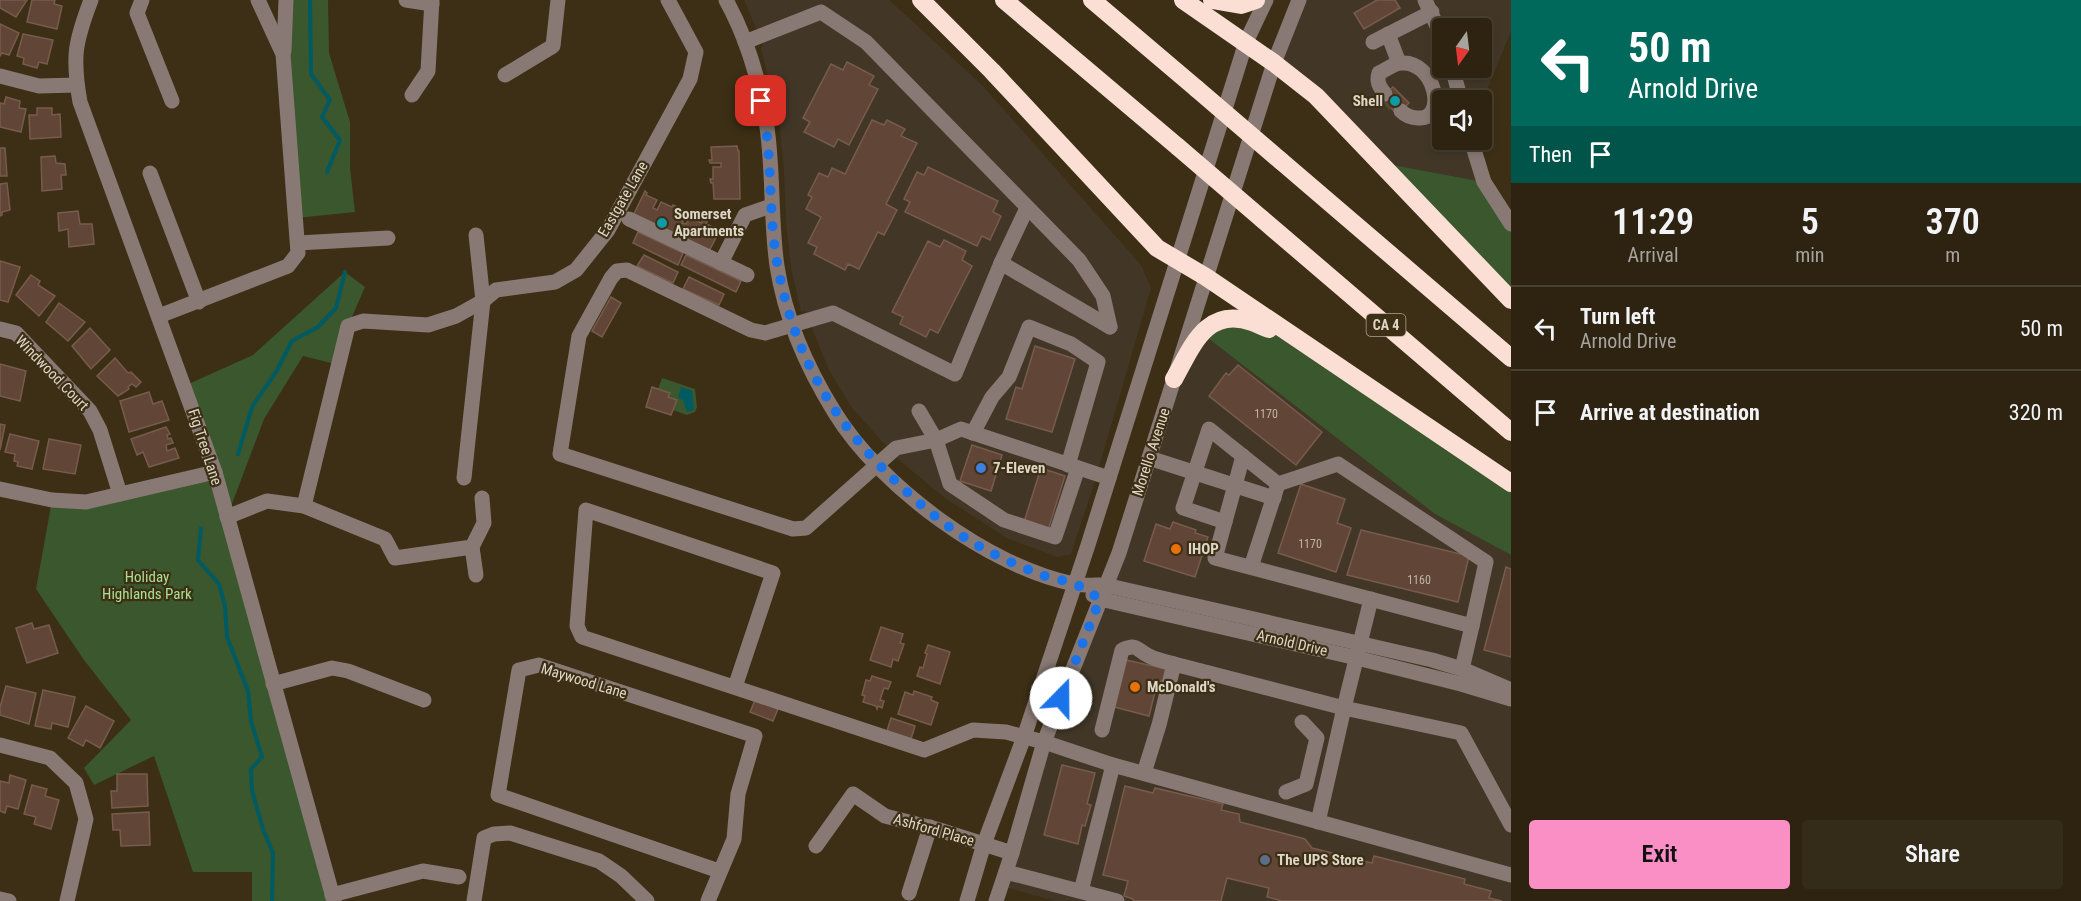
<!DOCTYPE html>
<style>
body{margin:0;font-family:"Roboto Condensed",sans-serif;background:#352b19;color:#f1f3f6;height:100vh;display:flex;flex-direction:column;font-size:22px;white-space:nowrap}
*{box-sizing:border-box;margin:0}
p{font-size:20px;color:#a7a49f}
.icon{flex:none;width:33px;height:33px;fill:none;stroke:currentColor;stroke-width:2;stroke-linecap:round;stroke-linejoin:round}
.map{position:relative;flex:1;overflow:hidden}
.drawer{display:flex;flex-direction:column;background:#2d2310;width:570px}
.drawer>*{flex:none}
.hud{background:#00695c;color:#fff;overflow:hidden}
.needle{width:39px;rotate:194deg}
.fabs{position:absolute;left:1432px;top:18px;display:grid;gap:12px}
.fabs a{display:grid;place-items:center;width:60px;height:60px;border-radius:6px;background:#2d2310;box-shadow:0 3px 9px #0003,0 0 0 2px #484030;font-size:30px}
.pin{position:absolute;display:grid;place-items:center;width:51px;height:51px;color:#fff;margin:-26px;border-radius:12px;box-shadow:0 3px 9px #0006}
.me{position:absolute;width:66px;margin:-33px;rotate:22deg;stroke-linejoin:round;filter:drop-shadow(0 0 4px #0008)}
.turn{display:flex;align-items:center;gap:21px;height:126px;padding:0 18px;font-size:27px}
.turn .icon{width:78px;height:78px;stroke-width:2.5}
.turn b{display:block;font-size:42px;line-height:51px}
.then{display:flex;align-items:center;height:57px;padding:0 18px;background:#0003;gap:12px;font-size:22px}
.eta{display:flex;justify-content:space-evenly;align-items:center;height:102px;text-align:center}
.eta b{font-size:36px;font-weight:600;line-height:42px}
.cta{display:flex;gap:12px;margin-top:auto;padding:12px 18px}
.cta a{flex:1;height:69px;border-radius:6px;background:#fa8fc6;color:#111;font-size:24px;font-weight:600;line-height:69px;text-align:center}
.cta a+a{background:#352b19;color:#f1f3f6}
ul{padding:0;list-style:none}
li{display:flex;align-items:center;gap:18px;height:84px;padding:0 18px;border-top:2px solid #484030}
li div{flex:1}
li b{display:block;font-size:22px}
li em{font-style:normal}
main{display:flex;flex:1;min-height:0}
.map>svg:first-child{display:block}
.commercial{fill:#423727;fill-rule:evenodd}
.green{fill:#3a572d}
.water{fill:#005a62}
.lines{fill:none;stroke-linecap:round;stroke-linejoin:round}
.stream{stroke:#005a62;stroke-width:4}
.building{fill:#614637;stroke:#775b4c;stroke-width:1.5}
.minor-tunnel{stroke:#544830;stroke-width:15;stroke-dasharray:15 8;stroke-linecap:butt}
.minor{stroke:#887974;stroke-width:15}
.highway{stroke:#fbdfd4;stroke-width:18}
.highway-bridge{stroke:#fbdfd4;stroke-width:18}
.route{stroke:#1a73e8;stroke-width:10;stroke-dasharray:0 18}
.culture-dot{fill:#0f9aa8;stroke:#3c2f15;stroke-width:2}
.shop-dot{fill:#3f7fe0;stroke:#3c2f15;stroke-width:2}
.food-dot{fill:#e8710a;stroke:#3c2f15;stroke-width:2}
.service-dot{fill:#5c6f8a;stroke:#3c2f15;stroke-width:2}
.labels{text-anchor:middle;stroke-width:4.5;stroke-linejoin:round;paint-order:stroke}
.number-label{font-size:12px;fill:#bfb3a3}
.shield{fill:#3c2f15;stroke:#ada592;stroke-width:1.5}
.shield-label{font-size:14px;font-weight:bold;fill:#ded7c7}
.poi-label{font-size:15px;font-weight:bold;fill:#ded7c7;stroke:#3c2f15;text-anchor:start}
.street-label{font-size:15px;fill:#ded7c7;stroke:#3c2f15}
.park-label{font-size:15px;fill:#a7e090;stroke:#3c2f15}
</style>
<main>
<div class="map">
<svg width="1511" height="901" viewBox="0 0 1511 901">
<rect width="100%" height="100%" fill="#3c2f15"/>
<!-- commercial -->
<g class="commercial">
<polygon points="744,0 889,0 982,85 1141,265 1151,288 1094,484 1071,554 1057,557 1007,538 946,499 899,460 852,408 829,370 805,311 801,312 791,267 786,223 784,171 779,119 761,49 763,45"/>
<path d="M1299,0H1511V31L1482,103V100H1443V140H1471L1484,182L1382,163L1274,63ZM1443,28H1482V68H1443Z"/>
<polygon points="1200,332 1435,514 1511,555 1511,690 1462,669 1105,585 1174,379"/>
<polygon points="1100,599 1511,699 1511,901 1055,901 1001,886"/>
</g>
<!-- green -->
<g class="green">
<polygon points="286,0 328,0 329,53 350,122 350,168 355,212 296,218"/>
<polygon points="1382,163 1484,182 1511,224 1511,300"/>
<polygon points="345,272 365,287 348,326 339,365 303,356 264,419 227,517 334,901 252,901 252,872 193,872 154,756 94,785 84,768 131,720 84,660 36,589 52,500 86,502 214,472 184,386 253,355"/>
<polygon points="1213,323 1266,328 1511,483 1511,555 1435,514 1200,332"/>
<polygon points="662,378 695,389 697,407 695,412 687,415 673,410 676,400 668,397 669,393 658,389"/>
</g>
<!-- water -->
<polygon class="water" points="681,387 692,391 694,410 687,412 683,400 678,397"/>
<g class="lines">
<!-- stream -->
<g class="stream">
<polyline points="310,0 311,74 330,100 322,117 340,140 327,172"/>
<polyline points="238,454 252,407 276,372 292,341 318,327 336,308 345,272"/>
<polyline points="201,528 198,560 219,584 225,606 227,637 248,691 251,721 262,757 251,769 252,791 263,829 273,853 272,901"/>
</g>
</g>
<!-- building -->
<g class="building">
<polygon points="0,0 27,0 16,17 0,8"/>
<polygon points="32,0 55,0 54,4 62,6 57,29 27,22"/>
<polygon points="1377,0 1395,0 1400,8 1364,29 1354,13"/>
<polygon points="0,24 19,33 9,55 2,53 0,56"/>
<polygon points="23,34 53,40 47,64 39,62 37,68 23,64 24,58 17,56"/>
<polygon points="847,62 874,76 869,85 878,89 849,145 838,139 834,147 804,132 810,122 803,118 831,64 843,70"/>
<polygon points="1393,87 1409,103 1397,114 1381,98"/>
<polygon points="6,97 20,101 19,108 26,109 21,132 0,127 0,103 4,104"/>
<polygon points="37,108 52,108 52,115 60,114 61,137 30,139 29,115 37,115"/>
<polygon points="872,120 884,125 887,120 905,129 901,136 917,143 886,204 897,210 884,235 878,232 859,269 848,264 845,270 814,254 817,247 808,243 821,217 806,209 812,197 808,195 819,173 828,177 832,168 845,174"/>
<polygon points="737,146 738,151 739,151 740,199 714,199 713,183 711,183 710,179 713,179 713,167 721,167 721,163 710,163 709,160 712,160 711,147"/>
<polygon points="0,148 5,148 7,176 0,176"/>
<polygon points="55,156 56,163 65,164 66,175 61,175 62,189 42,191 41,157"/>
<polygon points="928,167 998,201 993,212 1001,216 990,240 982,236 977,246 905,212 910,202 904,199 917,172 924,175"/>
<polygon points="7,183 10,210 2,212 2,215 0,216 0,184"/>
<polygon points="645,191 647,193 646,195 657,200 653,208 657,210 661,202 672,207 673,205 677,207 676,210 686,215 682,223 686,224 690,217 701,223 703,220 707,222 706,224 720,230 707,255 632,218"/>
<polygon points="78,211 80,224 92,224 94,244 69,247 68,229 59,231 58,213"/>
<polygon points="638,232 683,253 678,265 633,243"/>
<polygon points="944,240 966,251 962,260 972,266 938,333 930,329 926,337 900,324 903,317 892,312 928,241 940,247"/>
<polygon points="644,255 678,272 673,283 637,266"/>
<polygon points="686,255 741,281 736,292 681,265"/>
<polygon points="0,261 20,267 8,302 0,300"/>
<polygon points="31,275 40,281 38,285 55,296 39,316 16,295"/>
<polygon points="689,277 724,294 719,305 683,289"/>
<polygon points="611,297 621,303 602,337 592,331"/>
<polygon points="59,303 85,322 68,341 46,322"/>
<polygon points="90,328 110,350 91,369 72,346"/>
<polygon points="1035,346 1075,359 1052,432 1006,419 1016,387 1022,389"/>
<polygon points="115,358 128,373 131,372 141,382 136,387 132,384 128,387 129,389 118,396 97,376"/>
<polygon points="0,364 26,371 20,401 0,396"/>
<polygon points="1238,365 1322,432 1296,465 1209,396 1226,373 1229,375"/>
<polygon points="652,387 670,393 668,397 677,400 671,415 646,407"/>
<polygon points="149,392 153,404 162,401 169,420 129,432 120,401"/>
<polygon points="0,424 5,425 0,450"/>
<polygon points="166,427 170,434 167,435 168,439 171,438 173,443 166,445 167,451 175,448 179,458 149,467 143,452 137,455 131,439"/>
<polygon points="10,434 39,441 32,469 17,466 18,462 14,461 15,454 5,452"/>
<polygon points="49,439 81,445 75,474 43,469"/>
<polygon points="972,445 1002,455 991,491 960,481"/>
<polygon points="1041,468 1065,476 1048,530 1024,522"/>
<polygon points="1301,484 1345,499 1337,523 1351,528 1336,572 1278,553"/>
<polygon points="1173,522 1196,530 1195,533 1208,537 1195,577 1144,561 1156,524 1170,529"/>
<polygon points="1361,530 1469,556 1458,602 1347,575"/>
<polygon points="1506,567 1511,569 1511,657 1484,650"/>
<polygon points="32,623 34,629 49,625 58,653 27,663 16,628"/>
<polygon points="881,627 903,634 900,643 904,644 898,661 893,659 891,667 870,660"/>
<polygon points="928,645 950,652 940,684 917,676 920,667 923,668 927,654 925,653"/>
<polygon points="1126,660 1167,669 1163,682 1158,680 1149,716 1114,707"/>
<polygon points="872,676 891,682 888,689 884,688 880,700 884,701 882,708 878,706 877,709 876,706 863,702 865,696 862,695 866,680 870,681"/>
<polygon points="6,686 36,693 29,724 0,715 0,707"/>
<polygon points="43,690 75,697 68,727 52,723 51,729 35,726"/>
<polygon points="914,691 932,697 931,700 938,703 931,725 898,714 905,692 913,695"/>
<polygon points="755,700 778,709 773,721 750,712"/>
<polygon points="86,706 114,721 100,748 86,740 83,746 68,738"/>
<polygon points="891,718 915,726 911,739 887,731"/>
<polygon points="1062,765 1095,773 1087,804 1091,805 1085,826 1082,825 1078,844 1044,835"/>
<polygon points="117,774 147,774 148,806 112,808 111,791 117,791"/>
<polygon points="10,775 26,780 18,809 7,806 5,813 0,811 0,781 9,783"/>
<polygon points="32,785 47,789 45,796 59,800 51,829 34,824 36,817 24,814"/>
<polygon points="1125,786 1153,793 1155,788 1223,804 1221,810 1239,814 1240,822 1305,839 1312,848 1372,863 1374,856 1465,879 1464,884 1491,891 1489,898 1502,901 1282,901 1267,897 1269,888 1227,878 1221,901 1133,901 1133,899 1124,896 1128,881 1103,875"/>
<polygon points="149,812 150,845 121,846 120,830 113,830 112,814"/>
</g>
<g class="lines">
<!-- minor-tunnel -->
<polyline class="minor-tunnel" points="1385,94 1401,111"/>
<!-- minor -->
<g class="minor">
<path d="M91,0C75,42 72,57 80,102L215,472L334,901"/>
<polyline points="142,0 137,13 172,101"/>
<polyline points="406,0 432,4"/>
<path d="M726,0C746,36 759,80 766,121C774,168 770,218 777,266C785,318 807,368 835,413C880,486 989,567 1074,584C1084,586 1095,585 1105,585L1432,660L1462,669L1511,690"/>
<polyline points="1425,0 1443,39"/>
<polyline points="1388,34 1399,63"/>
<polyline points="745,42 821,12 866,42 1079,260 1103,296 1110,327"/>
<polyline points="1373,42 1432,12"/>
<polyline points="284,51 286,0"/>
<polyline points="1452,68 1461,100"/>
<polyline points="505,75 553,46 558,0"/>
<polyline points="0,76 39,86 77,85"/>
<path d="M1385,94C1380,87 1376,83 1379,73C1386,70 1394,63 1401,63C1435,60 1448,120 1418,118C1411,118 1405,115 1401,111"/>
<polyline points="412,95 428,71 432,0"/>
<polyline points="1471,140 1484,182 1511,224"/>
<polyline points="150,173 199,302"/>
<polyline points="1027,208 1001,263 955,374 833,313 765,333 751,330 627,270 617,271 611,278 579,336 560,454 793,529 806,528 896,448 936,440 961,429 1109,478"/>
<polyline points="629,219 747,275"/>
<polyline points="298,243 388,238"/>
<polyline points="721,263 745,215 771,206"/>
<polyline points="1001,263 1110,327"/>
<polyline points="159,316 288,266 298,253 283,54 258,0"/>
<polyline points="0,329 16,333 90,411 100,430 120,494"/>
<polyline points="919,411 936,440 950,484 1004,520 1055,537 1078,468"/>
<polyline points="973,433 992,397 1009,377 1029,327 1071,344 1098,362 1068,465"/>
<polyline points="1243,456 1215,558 1472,626 1486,562 1338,464 1278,484"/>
<polyline points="1149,458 1274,498"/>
<polyline points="464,478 483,301 476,235"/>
<polyline points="0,489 52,500 86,502 215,472"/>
<polyline points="304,506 348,326 363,321 428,325 456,316 483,301 496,290 555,282 576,270 608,230 690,79 696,52 668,0"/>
<polyline points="227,517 267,501 304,506 385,539 395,558 472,547 484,523 482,498"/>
<polyline points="1225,522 1183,508 1209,429 1278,484 1251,567"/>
<polyline points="472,547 476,575"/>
<polyline points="1093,595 1100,599 1357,658 1461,684 1511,699"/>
<polyline points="1371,599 1344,708 1461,733 1511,825"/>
<polyline points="1462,669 1472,626"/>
<polyline points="273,684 332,668 348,671 424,700"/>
<polyline points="735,687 773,573 586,510 577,626 582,637 924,750 973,730 1006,732 1044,742 1113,765 1511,875"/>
<path d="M1102,730L1122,650C1138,643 1136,650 1149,656C1157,660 1166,662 1174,664"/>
<polyline points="0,745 50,758 76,783 86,819 67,901"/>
<polyline points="1144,773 1159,725 1174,664 1344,708 1318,822"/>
<polyline points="1286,792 1306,784 1317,738 1302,722"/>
<polyline points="816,846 853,794 885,816 936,829 1012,853"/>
<polyline points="1006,872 1117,901"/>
<polyline points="1081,891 1113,765"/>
<polyline points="909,893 930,827"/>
<polyline points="332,895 423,871 459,877"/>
<polyline points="0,899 9,901"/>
<polyline points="474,901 484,838 494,834 510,833 599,861 621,876 647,901"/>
<polyline points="708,901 734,839 738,794 755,736 539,665 519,670 498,795 719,871"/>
<polyline points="967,901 984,844 1024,737 1088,545 1246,42 1266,0"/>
<polyline points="996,901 1012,853 1044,742 1119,553 1274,63 1299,0"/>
</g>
<!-- highway -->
<g class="highway">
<polyline points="921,0 992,71 1157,248 1206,277 1511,483"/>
<polyline points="1004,0 1178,147"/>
<polyline points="1092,0 1197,89"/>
<polyline points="1183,0 1274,63 1316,96 1511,300"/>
<polyline points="1212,0 1241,5 1256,0"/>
<polyline points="1281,161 1511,358"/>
<polyline points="1262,219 1511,432"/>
<path d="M1174,379C1192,347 1206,306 1252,322C1258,324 1263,327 1269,329"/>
</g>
<!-- highway-bridge -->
<g class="highway-bridge">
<polyline points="1197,89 1281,161"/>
<polyline points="1178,147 1262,219"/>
</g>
</g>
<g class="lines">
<!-- route -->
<path class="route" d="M761,101C774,156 767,213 778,268C796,362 837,428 907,492C931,514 958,536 988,551C1005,560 1024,568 1042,575C1053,579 1066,580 1077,585C1085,589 1092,594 1100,599L1061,698"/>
</g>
<!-- markers -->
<g class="culture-dot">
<circle cx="1395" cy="101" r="6"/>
<circle cx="662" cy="223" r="6"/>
</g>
<circle class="shop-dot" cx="981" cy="468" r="6"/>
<g class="food-dot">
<circle cx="1176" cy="549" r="6"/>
<circle cx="1135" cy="687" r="6"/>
</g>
<circle class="service-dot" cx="1265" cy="860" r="6"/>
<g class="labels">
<!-- number labels -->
<g class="number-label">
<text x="1266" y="418">1170</text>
<text x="1310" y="548">1170</text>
<text x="1419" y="584">1160</text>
</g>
<!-- shield labels -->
<rect class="shield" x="1366.5" y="314" width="39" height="22" rx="4.5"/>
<g class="shield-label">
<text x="1386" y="330">CA 4</text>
</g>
<!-- poi labels -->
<g class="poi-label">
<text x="1383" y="106" text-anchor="end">Shell</text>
<text x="674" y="219">Somerset<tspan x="674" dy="17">Apartments</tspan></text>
<text x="993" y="473">7-Eleven</text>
<text x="1188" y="554">IHOP</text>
<text x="1147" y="692">McDonald's</text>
<text x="1277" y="865">The UPS Store</text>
</g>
<!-- street labels -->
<g class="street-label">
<text transform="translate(623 199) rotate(-60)" y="5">Eastgate Lane</text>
<text transform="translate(52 373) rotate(46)" y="5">Windwood Court</text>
<text transform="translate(205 447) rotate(72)" y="5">Fig Tree Lane</text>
<text transform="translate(1151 452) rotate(-72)" y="5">Morello Avenue</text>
<text transform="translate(1292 643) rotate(13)" y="5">Arnold Drive</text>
<text transform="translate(584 681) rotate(17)" y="5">Maywood Lane</text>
<text transform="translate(934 830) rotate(16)" y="5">Ashford Place</text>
</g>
<!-- park labels -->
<g class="park-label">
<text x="147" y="582">Holiday<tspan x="147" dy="17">Highlands Park</tspan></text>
</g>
</g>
</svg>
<div class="fabs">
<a><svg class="needle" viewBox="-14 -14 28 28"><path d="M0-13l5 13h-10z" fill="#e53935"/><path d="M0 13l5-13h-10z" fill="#a7a49f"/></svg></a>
<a><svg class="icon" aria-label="sound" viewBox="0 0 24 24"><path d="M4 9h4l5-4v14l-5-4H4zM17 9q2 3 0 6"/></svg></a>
</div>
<div class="pin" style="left:761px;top:101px;background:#d93025"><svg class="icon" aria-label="arrive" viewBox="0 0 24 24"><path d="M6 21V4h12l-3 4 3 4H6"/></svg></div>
<svg class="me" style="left:1061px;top:698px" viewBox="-20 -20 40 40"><circle r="19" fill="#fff"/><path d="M0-13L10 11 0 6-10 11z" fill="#1a73e8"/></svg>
</div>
<section class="drawer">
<div class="hud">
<div class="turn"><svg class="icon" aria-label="left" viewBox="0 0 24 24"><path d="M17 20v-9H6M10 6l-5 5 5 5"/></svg><div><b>50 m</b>Arnold Drive</div></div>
<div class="then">Then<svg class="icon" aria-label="arrive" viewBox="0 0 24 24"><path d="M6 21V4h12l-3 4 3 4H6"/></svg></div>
</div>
<div class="eta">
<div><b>11:29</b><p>Arrival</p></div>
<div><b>5</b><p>min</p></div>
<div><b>370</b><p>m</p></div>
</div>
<ul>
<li><svg class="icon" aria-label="left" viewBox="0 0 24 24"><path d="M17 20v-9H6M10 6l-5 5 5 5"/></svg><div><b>Turn left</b><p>Arnold Drive</p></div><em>50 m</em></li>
<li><svg class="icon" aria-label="arrive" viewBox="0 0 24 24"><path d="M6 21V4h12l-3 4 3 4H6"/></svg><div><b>Arrive at destination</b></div><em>320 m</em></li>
</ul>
<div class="cta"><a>Exit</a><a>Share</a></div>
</section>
</main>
